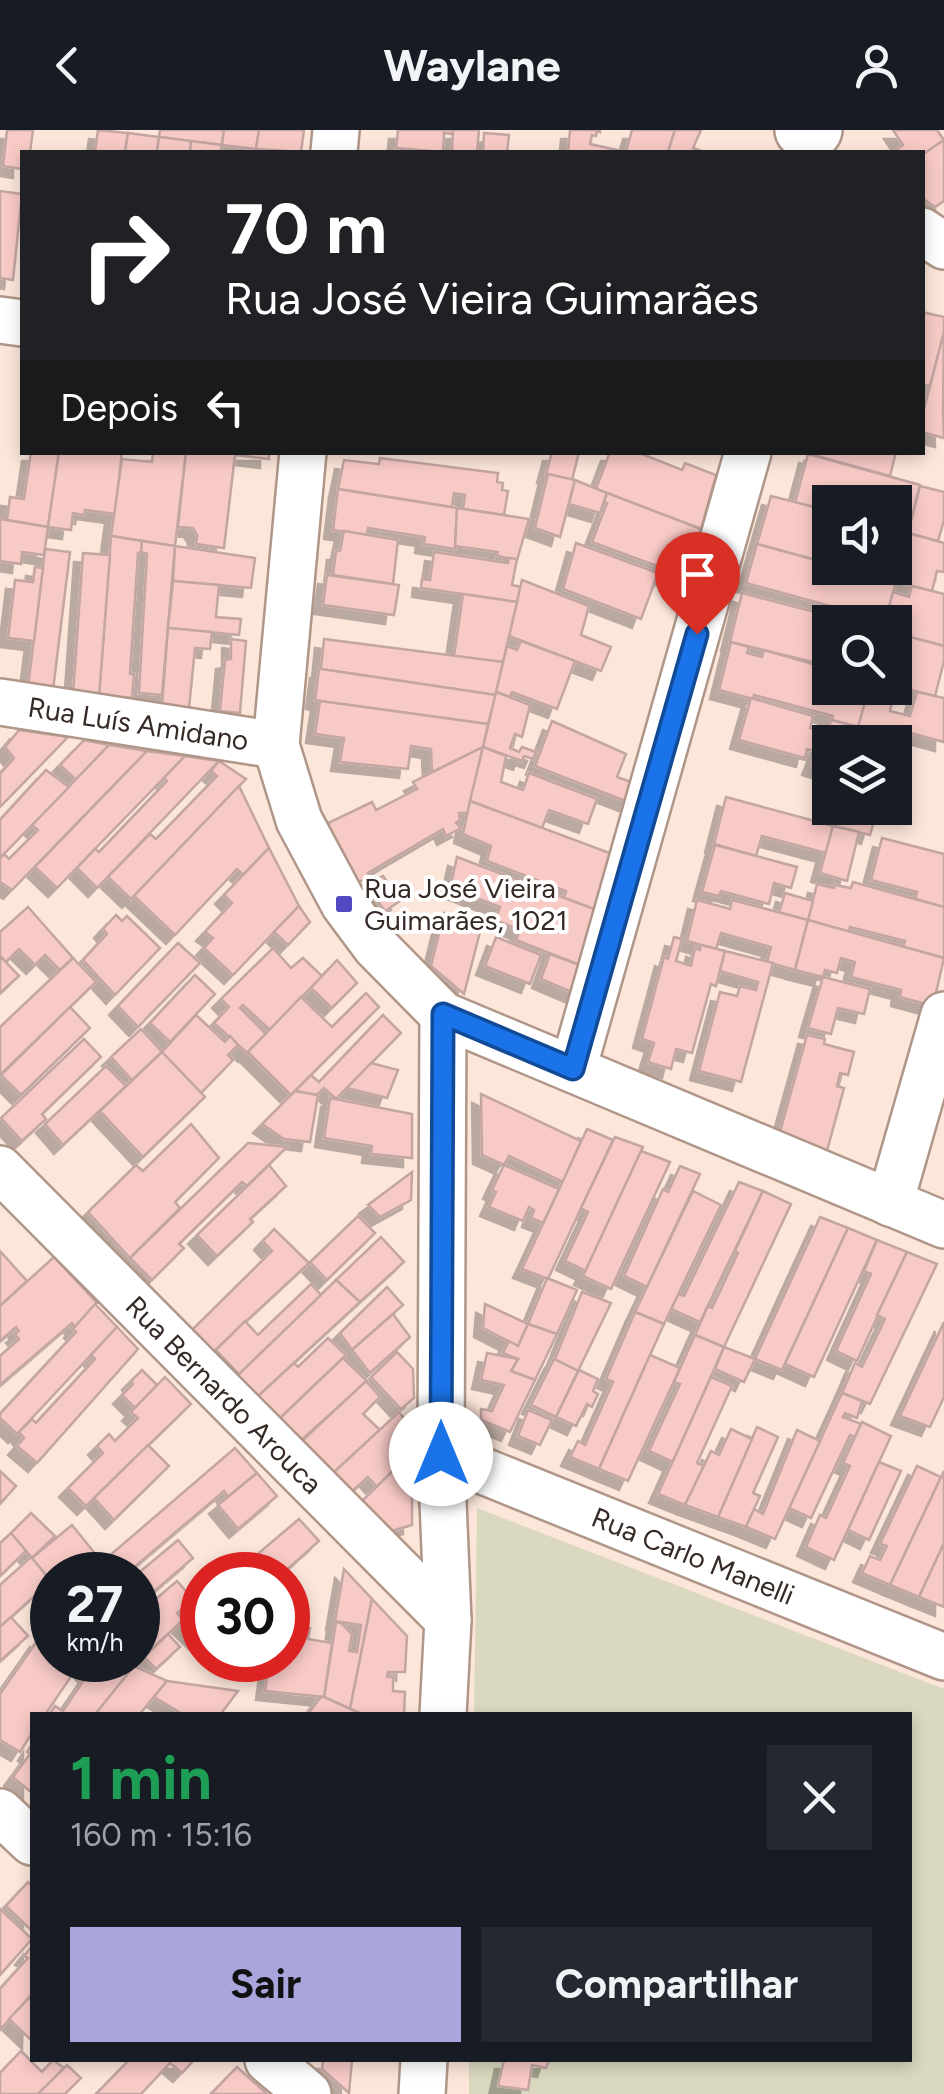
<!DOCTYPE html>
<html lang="pt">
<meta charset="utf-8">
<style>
body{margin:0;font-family:Figtree,sans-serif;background:#242831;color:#f1f3f6;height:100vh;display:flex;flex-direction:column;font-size:38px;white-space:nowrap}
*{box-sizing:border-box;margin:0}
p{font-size:32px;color:#9ea1a6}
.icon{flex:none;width:55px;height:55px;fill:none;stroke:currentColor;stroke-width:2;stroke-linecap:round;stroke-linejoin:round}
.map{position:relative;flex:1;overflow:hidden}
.side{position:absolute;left:30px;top:1582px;width:882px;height:350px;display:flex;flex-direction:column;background:#171b24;border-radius:0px;box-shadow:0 5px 15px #0003}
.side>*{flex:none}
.hud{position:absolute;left:20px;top:20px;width:905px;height:305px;border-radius:0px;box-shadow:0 5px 15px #0003;background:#202124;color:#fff;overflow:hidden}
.tools{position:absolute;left:812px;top:355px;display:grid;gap:20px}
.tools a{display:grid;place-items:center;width:100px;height:100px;border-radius:0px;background:#171b24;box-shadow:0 5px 15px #0003;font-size:50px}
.speed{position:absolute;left:30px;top:1422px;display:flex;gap:20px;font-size:50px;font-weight:700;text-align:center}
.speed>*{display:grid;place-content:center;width:130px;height:130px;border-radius:50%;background:#171b24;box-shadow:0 5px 15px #0003;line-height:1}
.speed small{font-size:25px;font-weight:400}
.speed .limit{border:15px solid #d22;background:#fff;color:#111}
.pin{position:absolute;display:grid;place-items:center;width:85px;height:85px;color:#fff;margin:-102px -42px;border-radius:50% 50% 50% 0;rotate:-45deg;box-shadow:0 0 10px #0007}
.pin .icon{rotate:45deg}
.me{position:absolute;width:110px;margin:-55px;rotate:0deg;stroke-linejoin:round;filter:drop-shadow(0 0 8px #0008)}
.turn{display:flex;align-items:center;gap:35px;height:210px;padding:0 40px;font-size:45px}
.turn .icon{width:130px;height:130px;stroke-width:2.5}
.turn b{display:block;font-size:70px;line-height:85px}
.then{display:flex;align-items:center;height:95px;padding:0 40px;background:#0003;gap:20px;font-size:38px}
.round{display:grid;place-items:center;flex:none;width:105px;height:105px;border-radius:0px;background:#242831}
.headline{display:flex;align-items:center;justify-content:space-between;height:170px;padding:0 40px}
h1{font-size:60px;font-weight:700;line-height:75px;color:#1e9e55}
.primary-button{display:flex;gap:20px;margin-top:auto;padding:20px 40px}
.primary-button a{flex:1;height:115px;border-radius:0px;background:#a9a6de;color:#111;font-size:40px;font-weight:700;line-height:115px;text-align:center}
.primary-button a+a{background:#242831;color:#f1f3f6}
header{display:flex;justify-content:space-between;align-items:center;height:130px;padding:0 40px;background:#171b24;font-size:45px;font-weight:700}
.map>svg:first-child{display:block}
.pitch{fill:#dad8bf}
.building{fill:#f8cac6;stroke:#c3a5a2;stroke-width:2.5;filter:url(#shadow)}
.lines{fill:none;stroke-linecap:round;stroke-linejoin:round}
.street-casing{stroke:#af9688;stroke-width:50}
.secondary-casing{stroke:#af9688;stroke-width:60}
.street{stroke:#fff;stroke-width:45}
.secondary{stroke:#fff;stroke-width:55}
.route-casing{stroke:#114b97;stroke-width:25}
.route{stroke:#1a73e8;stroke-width:18}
.poi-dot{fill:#5249c0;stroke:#fff;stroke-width:4}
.labels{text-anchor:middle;stroke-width:8;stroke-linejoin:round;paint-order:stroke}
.street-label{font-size:28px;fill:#352a25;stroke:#fff}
.poi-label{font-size:28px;fill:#352a25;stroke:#fff;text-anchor:start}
</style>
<header><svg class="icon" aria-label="back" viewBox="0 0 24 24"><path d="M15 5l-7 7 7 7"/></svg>Waylane<svg class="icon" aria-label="person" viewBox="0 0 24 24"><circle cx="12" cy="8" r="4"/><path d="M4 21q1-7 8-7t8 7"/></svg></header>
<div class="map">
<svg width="944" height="1964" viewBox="0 0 944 1964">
<defs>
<filter id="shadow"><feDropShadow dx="-9" dy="9" stdDeviation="0" flood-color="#0004"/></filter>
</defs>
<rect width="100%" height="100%" fill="#fce6da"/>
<!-- pitch -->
<polygon class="pitch" points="477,1378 944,1559 944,1964 469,1964 469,1930 910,1930 910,1585 474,1585"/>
<!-- building -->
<g class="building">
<polygon points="7,0 33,0 30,22 22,22 22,39 3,36"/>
<polygon points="98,0 128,3 125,22 95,22"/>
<polygon points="160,0 224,0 222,15 159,7"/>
<polygon points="224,0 259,0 256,19 222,15"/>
<polygon points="259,0 304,0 301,22 256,19"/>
<polygon points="398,0 453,0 453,4 444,3 443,22 396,18"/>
<polygon points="453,0 479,0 477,22 452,21"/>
<polygon points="570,0 600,0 600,2 597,1 596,6 592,5 590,14 626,22 568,22"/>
<polygon points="632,0 675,0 668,22 626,22"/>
<polygon points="675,0 701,0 693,18 704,22 668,22"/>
<polygon points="893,0 937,0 944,10 922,25 922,22 893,22 903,15"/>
<polygon points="128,3 159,7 157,22 125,22"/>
<polygon points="484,3 509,5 507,22 483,22"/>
<polygon points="159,7 191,11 190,22 157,22"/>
<polygon points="944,10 944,71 935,77 922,68 922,25"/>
<polygon points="191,11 222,15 220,22 190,22"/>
<polygon points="0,61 22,64 13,150 0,148"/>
<polygon points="922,182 944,187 944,202 930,256 922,254"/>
<polygon points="944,202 943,282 944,308 922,302 922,287"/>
<polygon points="31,322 59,322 48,397 7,390 10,367 24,369"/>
<polygon points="59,322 122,322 115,384 85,380 84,385 73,383 71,400 48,397"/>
<polygon points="153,322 186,322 175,416 111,406 122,329 152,332"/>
<polygon points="186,322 269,322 269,329 235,325 224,418 196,414 197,405 193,398 178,397"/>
<polygon points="552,322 579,322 572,350 546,344"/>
<polygon points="610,322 637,322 682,340 685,333 716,345 701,399 596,359"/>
<polygon points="813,322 896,322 890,346 813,325"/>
<polygon points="808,324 920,355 908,403 895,399 895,372 830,372 830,381 795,373"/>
<polygon points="380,328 498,343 497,352 503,353 502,360 508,361 504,385 463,379 465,365 454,363 452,377 338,359 344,330 379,334"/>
<polygon points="548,344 575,350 560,407 535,398"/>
<polygon points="575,350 607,363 600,383 569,374"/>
<polygon points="920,356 944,362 944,390 938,411 908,403"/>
<polygon points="338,359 457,378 455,419 424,414 425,407 368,398 367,405 333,400"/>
<polygon points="607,363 701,399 686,454 654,442 657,436 592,412 607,373 604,372"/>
<polygon points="771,366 830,381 830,434 757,414"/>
<polygon points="457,378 529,389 517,430 497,426 498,422 455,416"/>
<polygon points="0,389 48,397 44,425 22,422 21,434 0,431"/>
<polygon points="895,399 908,403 896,452 844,438 895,438"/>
<polygon points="344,401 398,410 393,454 333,445 336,421 340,421"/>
<polygon points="908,403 944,413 944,442 937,441 932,461 896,452"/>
<polygon points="111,406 142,411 142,422 138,423 130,544 134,544 132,568 99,566"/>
<polygon points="142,411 175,416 162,565 139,563 147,424 141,422"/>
<polygon points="576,413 658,443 641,489 563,459"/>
<polygon points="757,414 830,434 830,438 844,438 896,452 885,492 857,492 860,484 746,453"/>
<polygon points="175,416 255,428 251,458 173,451"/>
<polygon points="45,419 70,422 53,560 28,557"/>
<polygon points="434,422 508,433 509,428 517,429 512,455 521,457 517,472 421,458 422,449 430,450"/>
<polygon points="83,423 110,425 99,566 73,564"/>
<polygon points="35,437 43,438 34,511 8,508 15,450 33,452"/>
<polygon points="327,445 399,455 394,485 323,475"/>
<polygon points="522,450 589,476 581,505 611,517 601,541 509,506"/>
<polygon points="173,451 219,455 216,487 241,489 239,505 168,498"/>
<polygon points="912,456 944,464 944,516 895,503 895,492 885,492 893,462 909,467"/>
<polygon points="742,463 849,491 830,492 830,536 730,512"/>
<polygon points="463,464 517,472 503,532 454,526"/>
<polygon points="168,498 212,502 210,519 195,518 189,578 162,575"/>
<polygon points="895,503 944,516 944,531 935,566 895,556"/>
<polygon points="231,509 246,511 240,583 220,581 225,530 231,529"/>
<polygon points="324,509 503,532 496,565 321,539"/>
<polygon points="521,511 575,531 557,579 512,562 510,567 496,562 507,516 517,520"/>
<polygon points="731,512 749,517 747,523 762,527 764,520 830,539 830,558 870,558 858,597 832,590 833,586 754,565 753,569 719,560"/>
<polygon points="319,539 321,539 496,565 488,594 320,571 315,570"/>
<polygon points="896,556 890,581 910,586 917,562 944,568 944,612 903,601 901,608 858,597 869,558"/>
<polygon points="496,562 530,575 522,607 515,604 510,618 519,622 522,617 536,622 533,629 524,626 522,631 483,617"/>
<polygon points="751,568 813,586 810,598 820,601 815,621 807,619 805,628 739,610"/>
<polygon points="320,571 488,594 483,617 432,642 431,619 411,616 408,639 340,632 344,608 315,604"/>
<polygon points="831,590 859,597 856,612 830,612 830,642 811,636 820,614 824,615"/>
<polygon points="552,591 626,624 617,647 634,653 628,672 535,636"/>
<polygon points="19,600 68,607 0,677 0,644 14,628 5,617"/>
<polygon points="84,610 109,615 76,650 60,635"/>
<polygon points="109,615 147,621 12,760 0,752 0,728 4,724 9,729 38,700 32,695"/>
<polygon points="483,617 468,683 459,683 460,690 456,693 461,698 446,706 443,699 368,743 370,746 357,753 324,695 372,672 376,680 417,659 413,652"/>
<polygon points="483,617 506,626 501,652 523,660 529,643 597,669 588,694 549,680 542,698 470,671"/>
<polygon points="147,621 185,626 57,758 35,737"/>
<polygon points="185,626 219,631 97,758 77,738 95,719 99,722 167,651 164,648"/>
<polygon points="219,631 246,649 131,769 108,747 150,704 156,709 217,646 211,641"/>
<polygon points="46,640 69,657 0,728 0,690"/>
<polygon points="239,656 269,718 243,745 237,739 175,805 134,766"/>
<polygon points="726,667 833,696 826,723 762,706 756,726 714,714"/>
<polygon points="470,671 615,725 599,781 564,768 566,761 487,731 491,716 463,704"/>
<polygon points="836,678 878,678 870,705 831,695"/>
<polygon points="833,696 859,702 847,751 820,743"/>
<polygon points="882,708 944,724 944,777 915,769 917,762 871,750"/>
<polygon points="715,715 797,737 791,758 774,753 769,774 721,761 719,766 702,762"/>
<polygon points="269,718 299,776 233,845 204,818 213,808 205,802 232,773 224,765"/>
<polygon points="457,727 599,781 585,837 516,810 520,800 495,790 500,777 450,758"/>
<polygon points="383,746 400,771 385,781 365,754"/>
<polygon points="853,752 944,777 944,828 903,817 905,811 850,797 849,802 808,790 817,754 834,758 835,755 851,758"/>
<polygon points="785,763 813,771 808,790 779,783"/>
<polygon points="697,770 730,779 732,770 808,790 795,840 767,832 771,817 721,803 716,819 687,811"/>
<polygon points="299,776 310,792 288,815 274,802"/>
<polygon points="28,777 73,828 60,840 45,825 35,835 19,819 6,832 0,826 0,802"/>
<polygon points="444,783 481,798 464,864 431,836"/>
<polygon points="116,785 122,791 127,786 160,818 115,865 83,830 107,804 103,799"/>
<polygon points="808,790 944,828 933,876 900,867 901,860 851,847 855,832 841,828 837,843 825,840 823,847 795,840"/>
<polygon points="496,807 541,825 530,854 485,836"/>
<polygon points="674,807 682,809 676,831 691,836 695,818 700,820 701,815 725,821 716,856 711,854 692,923 676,919 671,939 648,932 654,913 642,909 664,827 668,829"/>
<polygon points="178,813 200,833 138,897 118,876"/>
<polygon points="273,818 291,838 303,828 322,846 270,900 243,875 240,878 266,904 247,923 214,893 229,877 221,869"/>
<polygon points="725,821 773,833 741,952 699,941 720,862 737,866 740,856 756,860 758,852 720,841"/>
<polygon points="550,824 585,837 574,863 541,849"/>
<polygon points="2,828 19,846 0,863 0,830"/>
<polygon points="73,828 96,852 0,945 0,897"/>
<polygon points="337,830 357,853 332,878 311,858"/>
<polygon points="195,845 215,864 170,912 150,893"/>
<polygon points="823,847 870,859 864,884 838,878 831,904 808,898"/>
<polygon points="366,863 379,877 291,965 248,922 301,867 332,897"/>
<polygon points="70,877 90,898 21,965 1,945"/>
<polygon points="196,885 225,912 230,906 238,915 228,925 233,930 201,963 162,922"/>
<polygon points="383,885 401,903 336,969 324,958 317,965 295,961 311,945 319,952"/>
<polygon points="141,899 162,922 132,950 111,927"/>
<polygon points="807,905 825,909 824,914 854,922 848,945 840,943 837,956 844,958 827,1021 780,1002"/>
<polygon points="84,909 101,927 42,984 46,989 22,1011 1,988"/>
<polygon points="162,922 205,967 143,1027 100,981"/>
<polygon points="371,933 398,940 387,968 347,958"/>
<polygon points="106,936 126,956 63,1015 45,994"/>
<polygon points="295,961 318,965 310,1012 284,1009 262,994"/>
<polygon points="481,964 581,1011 563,1052 509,1026 504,1035 482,1025"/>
<polygon points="330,968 412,984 412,1028 371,1024 372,1016 324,1008"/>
<polygon points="191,994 219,1028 175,1072 180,1078 130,1128 88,1082 136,1035 143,1041"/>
<polygon points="587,999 613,1010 548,1149 522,1139"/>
<polygon points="615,1007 643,1017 586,1141 565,1131 588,1082 581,1078"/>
<polygon points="248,1013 287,1017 247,1056 242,1052 179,1114 184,1118 152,1150 130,1128"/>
<polygon points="641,1021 670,1032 611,1159 583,1146"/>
<polygon points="269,1035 286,1056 250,1089 253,1092 217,1126 197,1105"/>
<polygon points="504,1035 559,1059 543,1093 531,1088 534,1080 529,1077 523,1091 489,1077 496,1062 492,1060"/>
<polygon points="680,1036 700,1044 647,1157 624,1146 663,1059 668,1062"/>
<polygon points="412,1042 411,1070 380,1087 368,1075"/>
<polygon points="739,1052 763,1061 700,1192 671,1179 678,1164 684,1166"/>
<polygon points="693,1061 721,1075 664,1194 635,1182"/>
<polygon points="763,1061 791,1074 724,1217 695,1205 708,1176 712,1178 738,1123 735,1121"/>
<polygon points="358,1086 375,1103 327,1150 310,1132"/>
<polygon points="820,1087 848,1098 782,1240 755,1229"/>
<polygon points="848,1098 877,1110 814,1247 785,1234"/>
<polygon points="274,1099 309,1133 213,1222 192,1200 272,1121 263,1111"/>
<polygon points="381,1107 404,1132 360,1172 336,1150"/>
<polygon points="877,1110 907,1122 857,1231 836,1221 871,1144 864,1141"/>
<polygon points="0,1121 27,1151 0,1176"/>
<polygon points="907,1122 937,1134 870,1274 842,1263 855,1233 862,1237 885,1189 877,1185"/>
<polygon points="54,1127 97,1173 75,1197 72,1193 0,1255 0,1226 19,1209 15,1204 19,1201 16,1197 0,1211 0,1176"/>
<polygon points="547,1148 577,1160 557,1204 528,1194"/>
<polygon points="336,1150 360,1172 257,1267 238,1245"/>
<polygon points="311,1154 321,1165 239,1244 216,1220 245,1191 258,1205"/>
<polygon points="387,1157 403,1175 352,1220 340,1203"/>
<polygon points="582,1162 611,1173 578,1241 555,1229"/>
<polygon points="95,1174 117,1197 17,1304 0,1288 0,1284 76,1202 73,1199"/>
<polygon points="485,1174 528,1194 518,1216 483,1198"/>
<polygon points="635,1182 664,1194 599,1339 570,1327 578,1311 585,1315 613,1252 606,1249"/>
<polygon points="393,1184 410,1207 370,1243 352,1220"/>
<polygon points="944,1192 944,1267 930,1297 900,1286"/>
<polygon points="528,1194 557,1204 535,1250 511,1241 518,1229 503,1223 509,1211 518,1216"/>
<polygon points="117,1197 138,1219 37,1333 17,1316 24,1308 19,1302 32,1289 36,1293 95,1229 91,1225"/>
<polygon points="695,1205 724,1217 673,1332 649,1321 680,1254 674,1252"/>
<polygon points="328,1208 346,1225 277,1291 256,1268 294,1233 298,1237"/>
<polygon points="724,1217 755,1229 744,1252 715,1239"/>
<polygon points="397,1222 413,1239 414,1268 401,1279 371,1247"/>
<polygon points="487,1223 518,1229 511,1241 535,1250 510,1302 481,1290 481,1279 492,1281 504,1255 481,1250"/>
<polygon points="650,1225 680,1238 628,1351 599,1339"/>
<polygon points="343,1228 367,1251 298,1313 277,1291"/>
<polygon points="554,1229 578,1241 556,1287 531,1275"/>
<polygon points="142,1240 157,1255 135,1278 122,1265 133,1254 131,1251"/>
<polygon points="579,1240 598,1249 593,1261 598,1264 592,1277 587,1274 576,1296 556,1287"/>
<polygon points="165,1247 191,1274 86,1376 68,1358 103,1323 97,1316 109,1304 115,1311 138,1288 131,1282"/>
<polygon points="711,1247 732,1256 697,1333 704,1336 685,1375 658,1364"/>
<polygon points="366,1251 380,1267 363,1284 380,1300 332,1344 302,1311"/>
<polygon points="842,1263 862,1271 857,1288 845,1283 843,1287 861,1294 855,1307 850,1305 811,1388 789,1378"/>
<polygon points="528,1280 552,1290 540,1315 518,1306"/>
<polygon points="399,1282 407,1292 398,1299 407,1309 412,1322 377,1357 368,1347 350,1363 332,1344"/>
<polygon points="862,1292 891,1306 834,1430 806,1417 820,1385 826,1388 850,1336 843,1333"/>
<polygon points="757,1297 778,1307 753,1363 760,1366 746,1397 718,1387"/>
<polygon points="731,1299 752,1309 718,1387 685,1375 711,1321 719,1325"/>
<polygon points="797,1300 820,1311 775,1409 746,1397 754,1379 763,1384"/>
<polygon points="148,1315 169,1336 114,1390 94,1368"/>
<polygon points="235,1318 257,1343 228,1367 224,1361 125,1445 87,1445"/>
<polygon points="412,1322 412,1395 388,1402 360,1373"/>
<polygon points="879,1332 901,1341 869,1410 848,1400"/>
<polygon points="917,1336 941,1347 890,1455 862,1443 870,1426 880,1430 887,1416 880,1414"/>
<polygon points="0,1341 16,1356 0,1374"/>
<polygon points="944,1341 944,1413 919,1467 890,1455"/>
<polygon points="257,1343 277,1366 238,1399 218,1375"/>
<polygon points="31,1383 55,1406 32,1428 11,1403"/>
<polygon points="299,1389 319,1411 281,1445 233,1445"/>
<polygon points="72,1395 102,1432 87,1445 52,1445 52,1453 32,1428"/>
<polygon points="11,1403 26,1421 0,1446 0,1413"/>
<polygon points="178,1410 193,1428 138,1475 136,1445"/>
<polygon points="944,1413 944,1477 919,1467"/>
<polygon points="31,1427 51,1451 0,1497 0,1455"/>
<polygon points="344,1439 372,1469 350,1579 324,1567 336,1492 341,1493 352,1504 349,1521 357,1522 361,1495 335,1491"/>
<polygon points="177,1451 194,1470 177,1483 183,1490 134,1536 125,1530 138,1530 138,1484"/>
<polygon points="372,1469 407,1506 405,1542 388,1542 387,1547 393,1547 393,1561 405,1562 404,1585 364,1585 350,1579"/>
<polygon points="202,1473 202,1514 180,1493"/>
<polygon points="11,1487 28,1506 0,1531 0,1497"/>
<polygon points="288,1495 310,1498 308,1509 332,1513 324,1567 265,1561 269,1530 288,1530"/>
<polygon points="168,1504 180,1517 156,1539 144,1527"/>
<polygon points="39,1508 52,1517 52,1530 70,1530 78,1536 45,1585 32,1585 32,1603 20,1622 0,1610 0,1564"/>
<polygon points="88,1530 118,1530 134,1536 95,1585 49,1585 55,1576 63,1581 88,1544 82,1538"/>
<polygon points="134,1536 167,1551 139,1585 101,1585 97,1582"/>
<polygon points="167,1551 238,1561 220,1585 184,1585 154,1567"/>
<polygon points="321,1567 324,1567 364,1585 307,1585"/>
<polygon points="32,1614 32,1663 13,1647 30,1624 27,1622"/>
<polygon points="28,1752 32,1756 32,1801 6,1776"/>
<polygon points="0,1779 32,1809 0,1845"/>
<polygon points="32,1816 32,1864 0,1900 0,1859 28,1828 24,1826"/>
<polygon points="29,1868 32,1871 31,1910 9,1889"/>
<polygon points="21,1921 42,1942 53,1930 64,1938 38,1964 0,1964 0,1943"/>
<polygon points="129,1930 194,1930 182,1943 170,1933 141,1964 96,1964"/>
<polygon points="323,1930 352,1930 349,1963 322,1939"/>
<polygon points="504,1930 549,1930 546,1938 532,1935 528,1960 498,1956"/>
<polygon points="67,1935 81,1948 65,1964 38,1964"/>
<polygon points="237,1937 267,1964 211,1964"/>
</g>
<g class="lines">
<defs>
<g id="street">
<polyline points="334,22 336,0"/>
<polyline points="922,101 944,116"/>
<polyline points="0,190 22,193"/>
<polyline points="303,322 276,615 299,690 344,774 376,817 443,885 944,1095"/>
<path id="s1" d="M0,572L276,615"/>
<polyline points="443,885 441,1324 448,1490 443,1585"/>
<polyline points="573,939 748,322"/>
<path id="s2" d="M0,1039L448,1490"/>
<polyline points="890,1073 944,885"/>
<path id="s3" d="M441,1324L944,1527"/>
<polyline points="0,1682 32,1712"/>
<polyline points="268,1930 308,1964"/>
<polyline points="422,1964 424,1930"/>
</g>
<polyline id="secondary" points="803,0 809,4 814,0"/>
</defs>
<!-- street casing -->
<use href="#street" class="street-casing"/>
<!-- secondary casing -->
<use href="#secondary" class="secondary-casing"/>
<!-- street -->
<use href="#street" class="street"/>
<!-- secondary -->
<use href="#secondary" class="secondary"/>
</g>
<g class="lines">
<defs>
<polyline id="route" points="441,1324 443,884 573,939 697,504"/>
</defs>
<!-- route casing -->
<use href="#route" class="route-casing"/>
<!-- route -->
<use href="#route" class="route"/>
</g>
<!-- markers -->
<rect class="poi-dot" x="334" y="764" width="20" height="20" rx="5"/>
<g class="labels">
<!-- street labels -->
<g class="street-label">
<text dy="10" stroke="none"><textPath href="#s1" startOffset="140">Rua Luís Amidano</textPath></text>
<text dy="10" stroke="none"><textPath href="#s2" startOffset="318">Rua Bernardo Arouca</textPath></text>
<text dy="10" stroke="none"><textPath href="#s3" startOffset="272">Rua Carlo Manelli</textPath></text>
</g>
<!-- poi labels -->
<g class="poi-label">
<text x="364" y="768">Rua José Vieira<tspan x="364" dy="32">Guimarães, 1021</tspan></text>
</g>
</g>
</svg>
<div class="tools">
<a><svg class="icon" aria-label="sound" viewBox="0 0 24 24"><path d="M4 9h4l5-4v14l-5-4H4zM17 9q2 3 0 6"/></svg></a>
<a><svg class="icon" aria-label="search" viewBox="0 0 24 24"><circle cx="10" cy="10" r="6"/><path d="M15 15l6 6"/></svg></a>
<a><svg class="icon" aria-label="layers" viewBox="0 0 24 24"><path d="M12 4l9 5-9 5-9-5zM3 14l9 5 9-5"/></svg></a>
</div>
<div class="speed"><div>27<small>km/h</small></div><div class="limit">30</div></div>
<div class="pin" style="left:697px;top:504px;background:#d93025"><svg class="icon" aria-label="arrive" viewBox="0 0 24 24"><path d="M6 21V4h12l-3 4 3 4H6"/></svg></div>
<svg class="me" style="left:441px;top:1324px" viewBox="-20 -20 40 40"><circle r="19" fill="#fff"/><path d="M0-13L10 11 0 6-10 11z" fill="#1a73e8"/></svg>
<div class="hud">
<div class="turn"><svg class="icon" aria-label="right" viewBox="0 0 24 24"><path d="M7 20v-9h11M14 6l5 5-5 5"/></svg><div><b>70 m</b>Rua José Vieira Guimarães</div></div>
<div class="then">Depois<svg class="icon" aria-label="left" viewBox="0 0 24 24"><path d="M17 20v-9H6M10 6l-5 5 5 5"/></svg></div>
</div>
<section class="side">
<div class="headline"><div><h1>1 min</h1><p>160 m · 15:16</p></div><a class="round"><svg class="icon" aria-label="close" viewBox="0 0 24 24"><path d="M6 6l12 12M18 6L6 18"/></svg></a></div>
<div class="primary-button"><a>Sair</a><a>Compartilhar</a></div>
</section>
</div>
